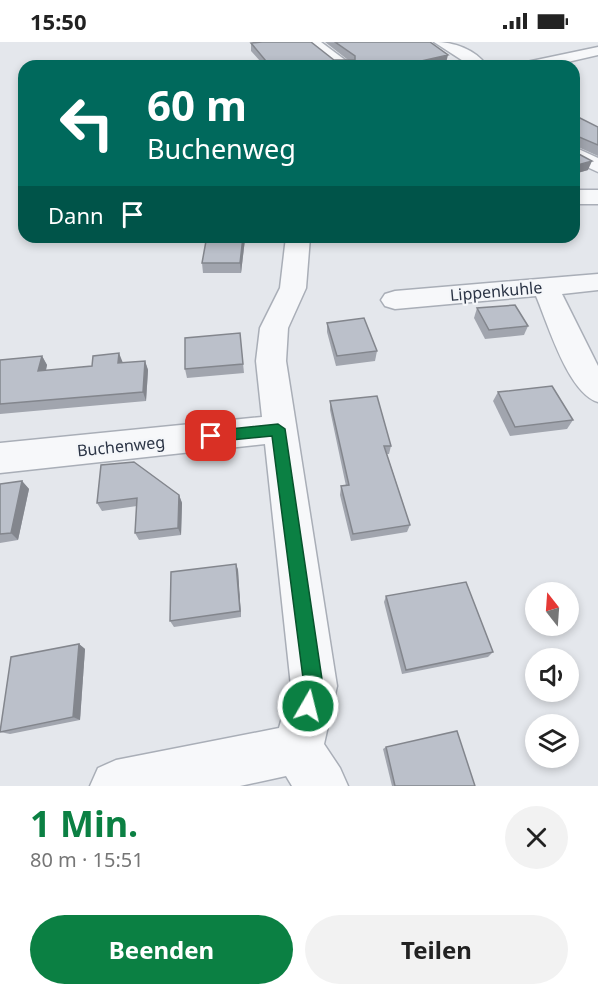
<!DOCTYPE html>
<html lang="de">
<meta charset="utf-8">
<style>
body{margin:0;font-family:"Noto Sans",sans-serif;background:#f2f2f2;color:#222;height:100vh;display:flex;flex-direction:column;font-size:22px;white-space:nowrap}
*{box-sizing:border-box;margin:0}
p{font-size:20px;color:#767676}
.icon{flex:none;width:33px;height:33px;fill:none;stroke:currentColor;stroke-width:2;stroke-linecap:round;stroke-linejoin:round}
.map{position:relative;height:744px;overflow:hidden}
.panel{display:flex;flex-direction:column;background:#fff;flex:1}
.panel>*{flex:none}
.top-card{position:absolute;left:18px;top:18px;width:562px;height:183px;border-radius:18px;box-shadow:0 3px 9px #0003;background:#00695c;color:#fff;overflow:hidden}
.needle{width:39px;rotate:343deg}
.tools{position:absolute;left:525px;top:540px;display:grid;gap:12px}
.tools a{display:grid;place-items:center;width:54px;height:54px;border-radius:50%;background:#fff;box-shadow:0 3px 9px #0003;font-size:30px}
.pin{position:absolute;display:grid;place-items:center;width:51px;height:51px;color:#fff;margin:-26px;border-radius:12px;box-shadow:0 3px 9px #0006}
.me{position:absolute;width:66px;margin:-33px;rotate:8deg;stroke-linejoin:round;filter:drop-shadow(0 0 4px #0008)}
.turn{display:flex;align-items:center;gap:21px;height:126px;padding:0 30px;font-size:27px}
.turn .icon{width:78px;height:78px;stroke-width:2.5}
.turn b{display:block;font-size:42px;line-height:51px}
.then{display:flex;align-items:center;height:57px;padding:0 30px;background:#0003;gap:12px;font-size:22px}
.round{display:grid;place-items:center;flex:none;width:63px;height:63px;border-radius:32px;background:#f2f2f2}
.overview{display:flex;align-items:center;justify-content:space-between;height:102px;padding:0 30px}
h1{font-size:36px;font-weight:700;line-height:45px;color:#0b8043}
.primary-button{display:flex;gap:12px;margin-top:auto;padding:12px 30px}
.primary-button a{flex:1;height:69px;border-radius:36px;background:#0b8043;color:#fff;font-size:24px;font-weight:700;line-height:69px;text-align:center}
.primary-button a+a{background:#f2f2f2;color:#222}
.status{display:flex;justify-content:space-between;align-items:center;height:42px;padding:0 30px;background:#fff;direction:ltr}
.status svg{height:16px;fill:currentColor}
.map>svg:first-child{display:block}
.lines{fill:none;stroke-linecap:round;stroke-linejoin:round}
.minor-casing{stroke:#a9aeb7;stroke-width:3}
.minor{fill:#f7f8fa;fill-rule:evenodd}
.wall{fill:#a1a5ae}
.shaded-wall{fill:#83868d}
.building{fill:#bbc0ca;stroke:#83868d;stroke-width:1.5}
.route{fill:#0b8043;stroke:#07532c;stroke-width:1.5}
.labels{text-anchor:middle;stroke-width:4.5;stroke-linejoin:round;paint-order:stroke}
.street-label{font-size:16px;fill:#2b3445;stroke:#f4f6f9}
</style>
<div class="status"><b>15:50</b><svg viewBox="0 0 49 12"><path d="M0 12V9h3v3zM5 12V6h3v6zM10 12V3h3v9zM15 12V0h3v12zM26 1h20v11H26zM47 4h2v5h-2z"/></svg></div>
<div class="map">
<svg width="598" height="744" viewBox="0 0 598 744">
<rect width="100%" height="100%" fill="#e4e7ec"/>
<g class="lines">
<defs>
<g id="minor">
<polygon points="304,0 321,0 353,24 335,24"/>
<path d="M434,0C454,0 475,7 487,24H471Z"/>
<polygon points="598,5 598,13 550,24 520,24 522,21"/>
<polygon points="574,105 598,116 598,130 574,119"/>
<rect x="574" y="148" width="24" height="14"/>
<polygon points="286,195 310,195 306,246 288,286 286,319 337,644 324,702 340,726 348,744 292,744 286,734 240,744 90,744 98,726 116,718 279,686 291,644 265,402 0,431 0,401 262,375 256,319 260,286 280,246"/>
<path d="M598,232V248L562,252L598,324V360C568,351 548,282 536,254L395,267L385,264L381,258L385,252L395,249Z"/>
</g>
</defs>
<!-- minor casing -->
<use href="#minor" class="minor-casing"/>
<!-- minor -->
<use href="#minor" class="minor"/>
</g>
<!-- wall -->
<g class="wall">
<polygon points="325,0 430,0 446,21 260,19 251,9 251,1 334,18 348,18"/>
<polygon points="574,73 598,85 598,114 576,104 575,110 588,128 574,132"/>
<polygon points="214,195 265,195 265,197 245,197 241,231 203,231 202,221 213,199"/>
<polygon points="333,195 443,195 442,200 334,199"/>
<polygon points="477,266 528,284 524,293 485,297 474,276"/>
<polygon points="327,281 377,309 375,319 336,324 327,290"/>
<polygon points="240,291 244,331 187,336 185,327"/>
<polygon points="42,314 47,323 46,329 145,319 148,328 146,359 0,372 0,318"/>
<polygon points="498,350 573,378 567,387 510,394 493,359"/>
<polygon points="330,359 391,404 389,412 387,412 410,483 407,490 351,499 340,453 341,444 346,444 330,368"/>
<polygon points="101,423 179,453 182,461 181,493 139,498 135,491 137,464 102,469 97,461"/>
<polygon points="22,439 29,447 18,498 0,501 0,442"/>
<polygon points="236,522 238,528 241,575 174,585 170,579"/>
<polygon points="386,554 493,610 488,615 402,632 384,560"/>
<polygon points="79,602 85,607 80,678 10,692 0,690"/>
<polygon points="386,705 475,744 392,744 383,707"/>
</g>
<!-- shaded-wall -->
<g class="shaded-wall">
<polygon points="448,13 446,21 431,24 399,24"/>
<polygon points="592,119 588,128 574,132 574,124"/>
<polygon points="243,195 244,195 245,197 241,231 240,221"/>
<polygon points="119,311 123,321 118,321"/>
<polygon points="42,314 47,323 43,339 38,329"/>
<polygon points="145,319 148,328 146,359 143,350"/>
<polygon points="22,439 29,447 18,498 11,491"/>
<polygon points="179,453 182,461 181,493 178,486"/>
<polygon points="236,522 238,528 241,575 240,569"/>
<polygon points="79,602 85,607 80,678 73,675"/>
</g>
<!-- building -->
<g class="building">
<polygon points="262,0 311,0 334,18 355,18 355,14 335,0 430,0 448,13 399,24 227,24 227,21 266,19 251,1"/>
<polygon points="574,73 598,85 598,103 577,94 575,110 592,119 574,124"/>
<polygon points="214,195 243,195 240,221 202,221 206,199 213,199"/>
<polygon points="515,263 528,284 489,288 477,266"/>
<polygon points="364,276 377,309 337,314 327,281"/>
<polygon points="240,291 243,322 185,327 185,296"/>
<polygon points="119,311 118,321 145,319 143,350 0,362 0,318 42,314 38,329 92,324 93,314"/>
<polygon points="552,344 573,378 515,385 498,350"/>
<polygon points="377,354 391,404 384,404 410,483 353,492 341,444 349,443 330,359"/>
<polygon points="134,420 179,453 178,486 135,491 137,456 97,461 101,423"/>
<polygon points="22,439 11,491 0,492 0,442"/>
<polygon points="236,522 240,569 170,579 171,530"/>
<polygon points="466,540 493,610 406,628 386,554"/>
<polygon points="79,602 73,675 0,690 11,615"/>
<polygon points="457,689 475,744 395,744 386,705"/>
</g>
<!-- route -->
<polygon class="route" points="278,382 285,387 323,644 315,671 308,674 301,671 299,664 304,644 272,394 211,400 204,394 211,389"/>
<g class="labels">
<!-- street labels -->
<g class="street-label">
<text transform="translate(496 249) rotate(-5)" y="6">Lippenkuhle</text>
<text transform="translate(121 404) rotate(-6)" y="6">Buchenweg</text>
</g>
</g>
</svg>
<div class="tools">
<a><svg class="needle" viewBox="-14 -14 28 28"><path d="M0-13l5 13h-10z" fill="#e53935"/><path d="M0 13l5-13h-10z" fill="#767676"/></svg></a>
<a><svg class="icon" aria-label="sound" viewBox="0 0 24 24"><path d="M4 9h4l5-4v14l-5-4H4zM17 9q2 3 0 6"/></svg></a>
<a><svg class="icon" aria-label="layers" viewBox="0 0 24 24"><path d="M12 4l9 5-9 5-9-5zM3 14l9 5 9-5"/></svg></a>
</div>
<div class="pin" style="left:211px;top:394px;background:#d93025"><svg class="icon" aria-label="arrive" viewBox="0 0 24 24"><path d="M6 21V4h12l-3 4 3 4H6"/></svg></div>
<svg class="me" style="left:308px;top:664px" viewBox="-20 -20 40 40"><circle r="17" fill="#0b8043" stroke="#fff" stroke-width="3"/><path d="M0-11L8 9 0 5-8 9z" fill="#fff"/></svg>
<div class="top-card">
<div class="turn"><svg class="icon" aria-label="left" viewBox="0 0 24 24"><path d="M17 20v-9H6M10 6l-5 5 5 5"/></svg><div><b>60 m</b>Buchenweg</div></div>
<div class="then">Dann<svg class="icon" aria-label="arrive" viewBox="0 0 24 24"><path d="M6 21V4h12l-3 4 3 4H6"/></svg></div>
</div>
</div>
<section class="panel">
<div class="overview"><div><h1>1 Min.</h1><p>80 m · 15:51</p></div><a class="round"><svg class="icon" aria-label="close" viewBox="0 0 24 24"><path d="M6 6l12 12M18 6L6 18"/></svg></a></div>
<div class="primary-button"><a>Beenden</a><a>Teilen</a></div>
</section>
